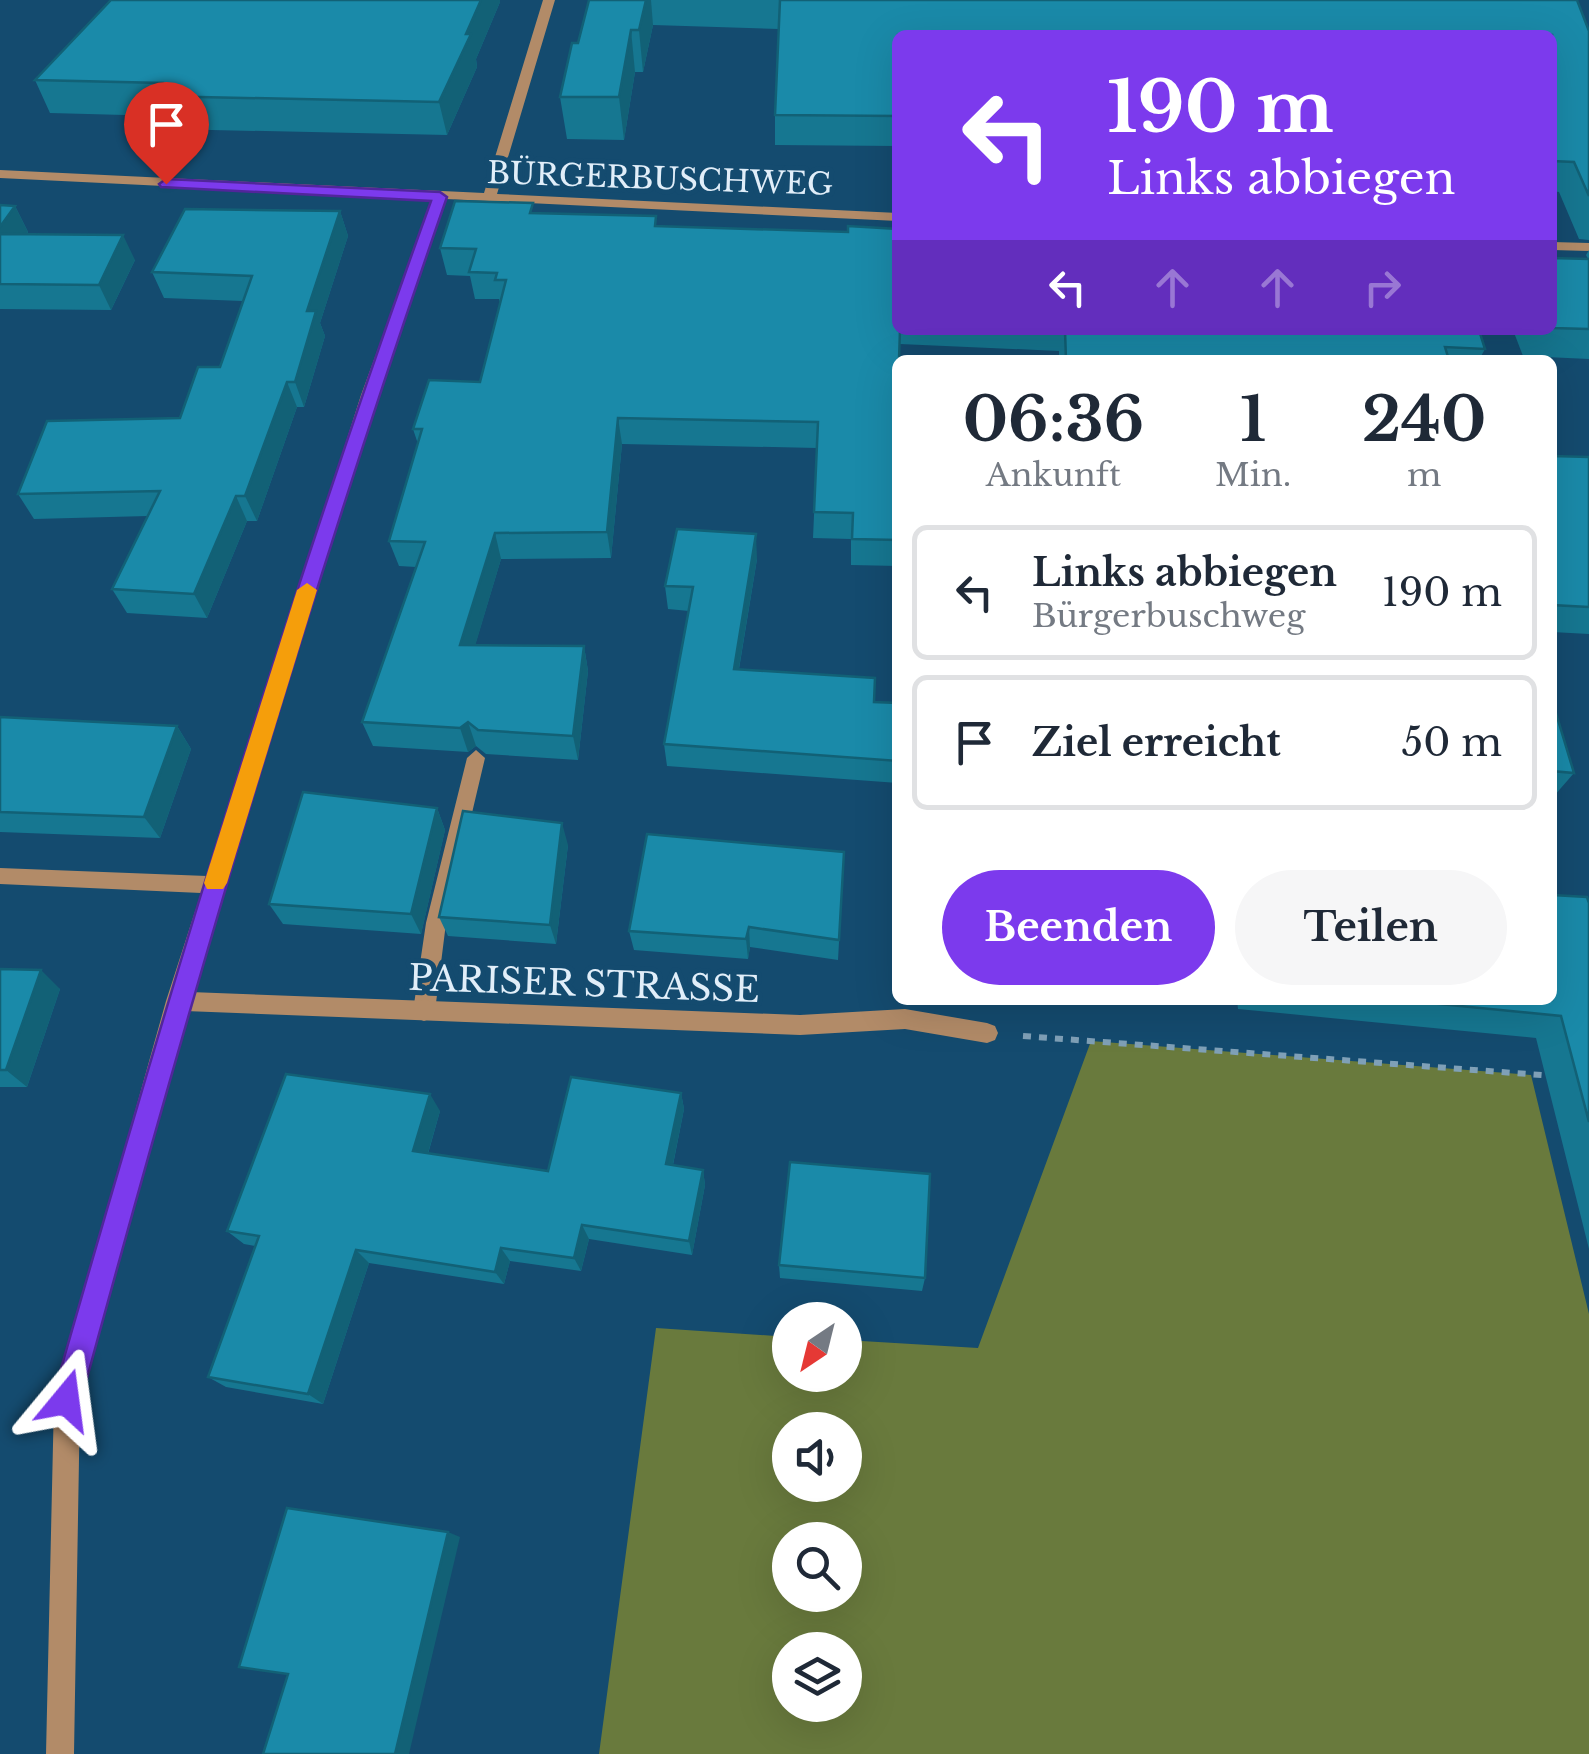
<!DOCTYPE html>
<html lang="de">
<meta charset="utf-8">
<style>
body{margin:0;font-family:"Libre Baskerville",serif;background:#f6f6f7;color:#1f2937;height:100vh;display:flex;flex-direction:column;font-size:38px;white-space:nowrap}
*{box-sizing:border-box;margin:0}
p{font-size:32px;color:#747a83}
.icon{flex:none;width:55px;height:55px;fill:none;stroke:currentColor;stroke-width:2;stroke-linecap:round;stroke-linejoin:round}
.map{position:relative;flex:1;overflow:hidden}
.sheet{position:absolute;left:892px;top:355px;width:665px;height:650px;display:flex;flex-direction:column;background:#fff;border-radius:15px;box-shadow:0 10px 40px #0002}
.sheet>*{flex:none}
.guide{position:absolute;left:892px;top:30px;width:665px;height:305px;border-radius:15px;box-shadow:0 10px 40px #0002;background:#7c3aed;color:#fff;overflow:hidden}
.needle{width:65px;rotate:215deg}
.fabs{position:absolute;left:772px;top:1302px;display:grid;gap:20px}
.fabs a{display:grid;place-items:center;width:90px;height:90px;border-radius:50%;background:#fff;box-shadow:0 10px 40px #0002;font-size:50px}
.pin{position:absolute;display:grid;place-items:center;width:85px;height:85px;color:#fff;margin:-102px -42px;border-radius:50% 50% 50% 0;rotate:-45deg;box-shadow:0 0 10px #0007}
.pin .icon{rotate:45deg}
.me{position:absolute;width:110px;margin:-55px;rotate:16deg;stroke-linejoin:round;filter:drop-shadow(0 0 8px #0008)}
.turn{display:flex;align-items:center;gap:35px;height:210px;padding:0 50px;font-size:45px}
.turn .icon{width:130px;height:130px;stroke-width:2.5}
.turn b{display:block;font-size:70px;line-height:85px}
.lanes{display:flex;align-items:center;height:95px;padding:0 50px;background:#0003;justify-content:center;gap:50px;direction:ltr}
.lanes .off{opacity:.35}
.eta{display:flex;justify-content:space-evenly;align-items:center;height:170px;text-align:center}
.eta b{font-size:60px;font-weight:700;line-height:70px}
.primary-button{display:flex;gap:20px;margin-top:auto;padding:20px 50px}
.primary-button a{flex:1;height:115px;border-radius:60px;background:#7c3aed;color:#fff;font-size:40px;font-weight:700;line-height:115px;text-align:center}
.primary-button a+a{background:#f6f6f7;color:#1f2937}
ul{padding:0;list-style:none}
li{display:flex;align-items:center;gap:30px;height:135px;margin:0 20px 15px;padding:0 30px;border:5px solid #e0e1e3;border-radius:15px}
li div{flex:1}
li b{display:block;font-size:38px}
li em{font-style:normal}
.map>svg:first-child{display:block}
.green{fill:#697a3d;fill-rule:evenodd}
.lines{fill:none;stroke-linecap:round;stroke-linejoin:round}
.path{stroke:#7fa0b7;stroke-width:6;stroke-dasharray:8 8;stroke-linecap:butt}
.service{fill:#b28b68;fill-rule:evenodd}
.minor{fill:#b28b68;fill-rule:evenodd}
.wall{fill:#167791}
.shaded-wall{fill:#126176}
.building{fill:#1a8aa9;stroke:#126176;stroke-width:2.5}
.route{fill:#7c3aed;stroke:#51269a;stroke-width:2.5}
.slow{fill:#f59e0b}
.labels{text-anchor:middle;stroke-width:10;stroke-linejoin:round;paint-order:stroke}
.far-street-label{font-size:30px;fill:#e1eef9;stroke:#144b6f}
.street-label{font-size:35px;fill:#e1eef9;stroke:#144b6f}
</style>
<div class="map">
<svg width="1589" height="1754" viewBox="0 0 1589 1754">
<rect width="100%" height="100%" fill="#144b6f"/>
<!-- green -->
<path class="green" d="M1091,1041L1531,1075L1589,1314V1754H599L656,1328L790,1337V1375H845V1340L978,1348ZM790,1430H845V1485H790ZM790,1540H845V1595H790ZM790,1650H845V1705H790Z"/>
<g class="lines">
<!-- path -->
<polyline class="path" points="1023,1036 1554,1076"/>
<!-- service -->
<polygon class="service" points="476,750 485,758 446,923 435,1011 432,1018 424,1021 416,1018 413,1011 426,923 467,758"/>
<!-- minor -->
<g class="minor">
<polygon points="543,0 555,0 497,194 898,213 898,221 446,199 377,395 190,992 800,1015 905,1009 987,1023 995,1026 998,1033 995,1040 987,1043 905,1029 800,1035 185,1011 80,1400 74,1754 46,1754 54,1400 166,1001 201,893 0,884 0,868 207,876 361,395 433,199 0,178 0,170 484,193"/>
<polygon points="1552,242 1589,243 1589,251 1552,250"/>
</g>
</g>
<!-- wall -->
<g class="wall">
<polygon points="111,0 500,0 500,2 476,59 477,67 447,135 167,129 162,116 50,113 35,80"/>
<polygon points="589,0 1577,0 1589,31 1589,240 1579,239 1559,192 1552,191 1552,35 898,35 898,146 775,145 775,115 779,29 653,25 643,72 635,72 624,140 567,139 560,97 578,43"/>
<polygon points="0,205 15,206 28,232 27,234 135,260 111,310 0,309"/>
<polygon points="340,211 348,236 320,323 325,336 304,407 297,407 257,521 247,521 207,618 127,613 112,589 148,516 34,519 18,494 180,418 220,367 243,301 164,298 152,272"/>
<polygon points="535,213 657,226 898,330 1479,330 1485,349 1479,360 1059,360 1059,351 900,344 898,360 898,566 851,565 851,539 813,538 817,448 622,444 611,558 501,559 475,645 584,646 588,671 578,760 486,754 476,746 468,752 373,746 362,722 416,567 399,566 389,541 418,444 413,429 480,382 500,303 499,299 475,299 470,276 447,275 440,248"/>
<polygon points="1589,250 1589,359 1523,356 1513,330 1552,330 1552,258 1588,259 1586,255"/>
<polygon points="1552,456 1589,457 1589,634 1552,632"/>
<polygon points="757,559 739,669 874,702 898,703 898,783 667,766 664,744 689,611 668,609 665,586"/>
<polygon points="1552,700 1574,773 1554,796 1552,796"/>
<polygon points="0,717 177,726 191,749 160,838 0,832"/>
<polygon points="437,808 445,830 421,934 283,924 269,904"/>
<polygon points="568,845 556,944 448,936 439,917"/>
<polygon points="844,852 838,960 750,947 748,959 634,950 629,931"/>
<polygon points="1589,903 1589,1249 1536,1038 1238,1009 1237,1000 1552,1000"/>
<polygon points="0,969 60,989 27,1087 0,1087"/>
<polygon points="681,1093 684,1109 673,1165 703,1170 705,1185 692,1255 589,1239 581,1271 510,1261 504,1284 369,1263 323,1404 226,1387 208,1377 255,1246 244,1244 227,1231 440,1111 428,1154 548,1171"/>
<polygon points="779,1265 925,1278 922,1291 780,1278"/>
</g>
<!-- shaded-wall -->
<g class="shaded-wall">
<polygon points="481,0 500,0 500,2 476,59 477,67 447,135 439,102"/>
<polygon points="646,0 651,0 653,25 643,72 639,30"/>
<polygon points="631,30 635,72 624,140 619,97"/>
<polygon points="15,206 28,232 9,259 0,242 0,227"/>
<polygon points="340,211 348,236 320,323 325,336 304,407 295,382 307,311"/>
<polygon points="123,235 135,260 111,310 99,285"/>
<polygon points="287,382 297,407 257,521 245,496"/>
<polygon points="618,418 622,444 611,558 607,532"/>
<polygon points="236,496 247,521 207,618 194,594"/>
<polygon points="495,533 501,559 468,670 460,645"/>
<polygon points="756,534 757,559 735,692 734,669"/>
<polygon points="584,646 588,671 578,760 573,736"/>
<polygon points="468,722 476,746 468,752 460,728"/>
<polygon points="177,726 191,749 160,838 144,817"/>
<polygon points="437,808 445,830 421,934 411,914"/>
<polygon points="562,823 568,845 556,944 550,925"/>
<polygon points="749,927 750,947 748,959 746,939"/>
<polygon points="41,970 60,989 27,1087 6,1070"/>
<polygon points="681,1093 684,1109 670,1179 666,1164"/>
<polygon points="430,1094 440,1111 424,1167 413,1151"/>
<polygon points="703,1170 705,1185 692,1255 689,1241"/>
<polygon points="582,1225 589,1239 581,1271 574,1258"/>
<polygon points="501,1248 510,1261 504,1284 495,1272"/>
<polygon points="356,1250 369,1263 323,1404 308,1394"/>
<polygon points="448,1532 460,1537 409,1754 395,1754"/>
</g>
<!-- building -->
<g class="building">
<polygon points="111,0 481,0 466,34 471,34 439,102 154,96 162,83 35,80"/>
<polygon points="589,0 646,0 639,30 631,30 619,97 560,97 572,43 578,43"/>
<polygon points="780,0 1577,0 1589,31 1589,196 1574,162 1552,161 1552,35 898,35 898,116 775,115"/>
<polygon points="455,201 533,203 530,213 656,216 655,226 848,232 848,226 898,229 898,330 900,330 899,360 898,360 898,540 852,539 853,513 814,512 818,422 618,418 607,532 495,533 460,645 584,646 573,736 478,730 468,722 460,728 362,722 425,542 389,541 422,429 413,429 429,380 480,382 506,280 495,280 497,273 469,272 476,249 440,248"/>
<polygon points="0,205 15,206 0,227"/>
<polygon points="185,209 340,211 307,311 316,311 295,382 287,382 245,496 236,496 194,594 112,589 160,491 18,494 47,421 180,418 198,367 220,367 252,276 152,272"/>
<polygon points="0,234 123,235 99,285 0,284"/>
<polygon points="1552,258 1589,259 1589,329 1552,328"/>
<polygon points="1065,330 1479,330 1485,349 1445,347 1449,360 1066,360"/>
<polygon points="1552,456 1589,457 1589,607 1552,605"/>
<polygon points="677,529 756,534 734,669 875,678 874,702 898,703 898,761 664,744 693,587 665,586"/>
<polygon points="1552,700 1574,773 1552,771"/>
<polygon points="0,717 177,726 144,817 0,812"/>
<polygon points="303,792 437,808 411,914 269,904"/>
<polygon points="463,811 562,823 550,925 439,917"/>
<polygon points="647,834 844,852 839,940 749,927 746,939 629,931"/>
<polygon points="1552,895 1587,897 1589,903 1589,1122 1561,1016 1399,1000 1552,1000"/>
<polygon points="0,969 41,970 6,1070 0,1070"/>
<polygon points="286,1074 430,1094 413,1151 548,1171 571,1077 681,1093 666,1164 703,1170 689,1241 582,1225 574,1258 501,1248 495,1272 356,1250 308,1394 208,1377 259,1236 227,1231"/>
<polygon points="790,1162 930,1174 925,1278 779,1265"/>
<polygon points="287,1508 448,1532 395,1754 263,1754 288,1674 239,1667"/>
</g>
<!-- route -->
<path class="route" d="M166,179L440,192L447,197C309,593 191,996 81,1400L77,1411L66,1415L56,1411L52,1400C167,997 288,596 431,201L161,187L159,184Z"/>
<!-- slow -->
<polygon class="slow" points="307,583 317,590 227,883 223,889 207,889 204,883 297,590"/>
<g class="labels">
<!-- far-street labels -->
<g class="far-street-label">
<text transform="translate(660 179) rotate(2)" y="10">BÜRGERBUSCHWEG</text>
</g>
<!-- street labels -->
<g class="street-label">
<text transform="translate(584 984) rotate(2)" y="12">PARISER STRASSE</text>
</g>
</g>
</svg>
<div class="fabs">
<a><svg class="needle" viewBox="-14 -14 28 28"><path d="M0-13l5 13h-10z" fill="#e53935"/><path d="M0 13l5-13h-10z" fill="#747a83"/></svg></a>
<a><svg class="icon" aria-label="sound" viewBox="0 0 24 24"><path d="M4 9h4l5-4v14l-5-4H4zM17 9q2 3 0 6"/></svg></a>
<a><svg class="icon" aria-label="search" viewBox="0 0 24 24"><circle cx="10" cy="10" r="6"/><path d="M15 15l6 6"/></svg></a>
<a><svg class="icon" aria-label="layers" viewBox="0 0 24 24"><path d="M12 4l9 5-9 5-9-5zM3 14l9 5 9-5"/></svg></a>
</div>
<div class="pin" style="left:166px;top:184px;background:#d93025"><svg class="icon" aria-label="arrive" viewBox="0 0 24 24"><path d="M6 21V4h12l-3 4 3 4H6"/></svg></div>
<svg class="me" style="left:66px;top:1400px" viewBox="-20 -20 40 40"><path d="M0-17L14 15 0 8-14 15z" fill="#7c3aed" stroke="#fff" stroke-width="4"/></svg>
<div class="guide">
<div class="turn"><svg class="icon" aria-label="left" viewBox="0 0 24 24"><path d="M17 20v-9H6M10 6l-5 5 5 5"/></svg><div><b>190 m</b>Links abbiegen</div></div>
<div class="lanes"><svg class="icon" aria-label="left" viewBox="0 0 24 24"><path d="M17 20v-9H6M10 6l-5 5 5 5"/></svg><svg class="icon off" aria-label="ahead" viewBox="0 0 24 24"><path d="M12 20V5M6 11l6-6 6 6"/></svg><svg class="icon off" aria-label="ahead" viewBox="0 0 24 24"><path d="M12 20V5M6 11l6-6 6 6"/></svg><svg class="icon off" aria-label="right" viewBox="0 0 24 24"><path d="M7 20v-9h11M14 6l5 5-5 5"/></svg></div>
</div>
<section class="sheet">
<div class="eta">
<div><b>06:36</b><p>Ankunft</p></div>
<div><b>1</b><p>Min.</p></div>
<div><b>240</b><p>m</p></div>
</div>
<ul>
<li><svg class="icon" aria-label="left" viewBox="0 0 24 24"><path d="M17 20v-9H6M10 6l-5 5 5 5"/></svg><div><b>Links abbiegen</b><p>Bürgerbuschweg</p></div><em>190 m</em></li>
<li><svg class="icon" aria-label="arrive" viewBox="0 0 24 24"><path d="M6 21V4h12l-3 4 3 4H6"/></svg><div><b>Ziel erreicht</b></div><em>50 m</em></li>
</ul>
<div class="primary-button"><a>Beenden</a><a>Teilen</a></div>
</section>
</div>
